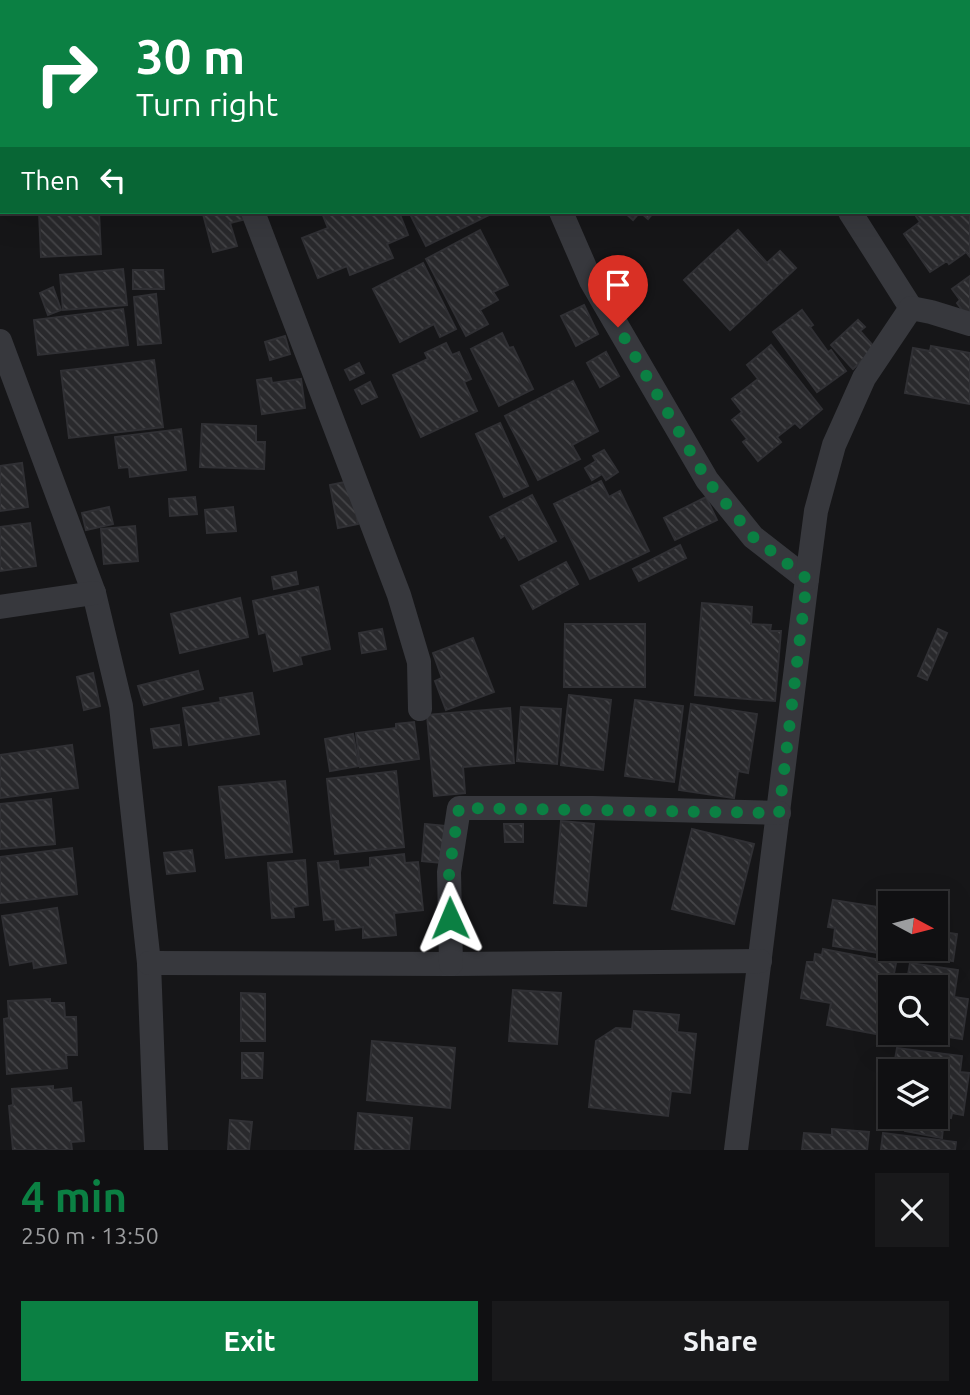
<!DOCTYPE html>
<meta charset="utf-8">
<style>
body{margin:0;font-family:Ubuntu,sans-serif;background:#19191b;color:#f1f3f6;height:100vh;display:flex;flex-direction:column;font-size:26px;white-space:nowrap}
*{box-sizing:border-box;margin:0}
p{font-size:23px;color:#9c9d9f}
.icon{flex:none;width:38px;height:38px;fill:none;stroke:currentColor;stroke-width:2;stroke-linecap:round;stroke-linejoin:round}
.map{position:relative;height:1150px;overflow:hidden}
.panel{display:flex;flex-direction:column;background:#101012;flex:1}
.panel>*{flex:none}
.banner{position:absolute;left:0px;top:0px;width:971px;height:214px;box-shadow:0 7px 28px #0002,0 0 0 2px #303032;background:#0b8043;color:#fff;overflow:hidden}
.needle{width:46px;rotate:97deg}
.controls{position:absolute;left:878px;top:891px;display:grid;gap:14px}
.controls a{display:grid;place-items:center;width:70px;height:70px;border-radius:0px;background:#101012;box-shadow:0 7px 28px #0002,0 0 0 2px #303032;font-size:35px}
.pin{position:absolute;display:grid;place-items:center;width:60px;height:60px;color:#fff;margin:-72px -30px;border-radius:50% 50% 50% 0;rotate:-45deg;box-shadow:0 0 7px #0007}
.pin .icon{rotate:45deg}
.me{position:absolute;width:77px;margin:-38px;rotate:359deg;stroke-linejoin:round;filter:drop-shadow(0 0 5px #0008)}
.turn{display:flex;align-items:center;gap:24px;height:147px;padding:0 21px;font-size:32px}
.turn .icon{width:91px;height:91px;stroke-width:2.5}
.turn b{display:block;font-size:49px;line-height:60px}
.then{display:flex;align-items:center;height:66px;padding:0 21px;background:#0003;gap:14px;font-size:26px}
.round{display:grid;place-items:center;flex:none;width:74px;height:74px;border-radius:0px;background:#19191b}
.headline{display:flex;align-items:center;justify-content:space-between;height:119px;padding:0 21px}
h1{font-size:42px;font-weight:600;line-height:52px;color:#0b8043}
.action{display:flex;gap:14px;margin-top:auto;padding:14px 21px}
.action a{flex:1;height:80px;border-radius:0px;background:#0b8043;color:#fff;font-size:28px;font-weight:600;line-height:80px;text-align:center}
.action a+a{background:#19191b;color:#f1f3f6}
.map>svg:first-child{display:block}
.building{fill:url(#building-back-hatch);stroke:#303034;stroke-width:2}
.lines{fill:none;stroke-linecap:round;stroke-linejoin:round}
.street{stroke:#37383d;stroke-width:24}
.route{stroke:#0b8043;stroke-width:12;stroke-dasharray:0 21.6}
</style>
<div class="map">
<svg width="970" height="1150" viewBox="0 0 970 1150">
<defs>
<pattern id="building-back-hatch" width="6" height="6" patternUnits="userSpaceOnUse" patternTransform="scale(1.75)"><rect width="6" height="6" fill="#29292c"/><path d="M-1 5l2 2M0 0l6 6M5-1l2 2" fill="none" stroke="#454548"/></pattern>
</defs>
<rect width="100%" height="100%" fill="#161618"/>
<!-- building -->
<g class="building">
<polygon points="382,0 406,0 407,2 377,2"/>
<polygon points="639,0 702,0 704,2 638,2"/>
<polygon points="759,0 788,0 789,2 760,2"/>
<polygon points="0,132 2,132 0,160"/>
<polygon points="970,168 970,257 966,252 949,264 947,261 930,272 904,234 920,222 913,212 970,212"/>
<polygon points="39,212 99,212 101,254 41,257"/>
<polygon points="211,212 244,212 246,219 230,223 237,246 213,252 203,214"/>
<polygon points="324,212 399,212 408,235 387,244 393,258 350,275 347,266 318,278 302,238 328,228 322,213"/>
<polygon points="409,212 495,212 426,246"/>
<polygon points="624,212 654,212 648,219 640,212 633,220"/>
<polygon points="480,230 508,285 493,292 498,300 480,310 488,324 466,336 426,259"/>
<polygon points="738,230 767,263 780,251 796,268 730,330 684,280"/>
<polygon points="423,263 456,329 440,337 434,324 400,342 373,289"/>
<polygon points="123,269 127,305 63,310 60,275"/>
<polygon points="133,270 163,270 164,289 133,289"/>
<polygon points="970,276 970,319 969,319 957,303 960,300 952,289"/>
<polygon points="53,287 61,310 48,315 40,293"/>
<polygon points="156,294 161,343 138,345 134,297"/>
<polygon points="584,305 598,334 576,346 561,316"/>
<polygon points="123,309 128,345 38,355 34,320"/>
<polygon points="802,310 813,325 810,327 828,352 831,350 846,371 817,392 773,332"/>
<polygon points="858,320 865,327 860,331 875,348 853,369 831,345"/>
<polygon points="502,333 509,348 513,347 533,389 499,406 471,349"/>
<polygon points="285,336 290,354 270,360 265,342"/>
<polygon points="446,343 452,355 459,352 471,379 464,382 477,411 421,437 393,375 428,359 425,353"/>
<polygon points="771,345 822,409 800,428 795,423 777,437 781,442 758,461 743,442 747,439 732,420 742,412 732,399 758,379 747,365"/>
<polygon points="931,346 970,353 970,404 905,393 913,348 930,351"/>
<polygon points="606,352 619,376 600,387 587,363"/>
<polygon points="154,360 163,427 69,438 61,371"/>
<polygon points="359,363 364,373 350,380 345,370"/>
<polygon points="271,378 272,383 301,379 305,408 262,414 257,380"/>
<polygon points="573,381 598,431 572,445 580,459 538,480 505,416"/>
<polygon points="370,382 377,397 362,404 355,390"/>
<polygon points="500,423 528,486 504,497 476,434"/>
<polygon points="202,424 256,426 256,442 265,442 264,469 200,467"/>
<polygon points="181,429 186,470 130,477 129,467 119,468 115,437"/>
<polygon points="604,450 618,472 606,480 602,474 592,480 585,468 596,461 593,456"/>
<polygon points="22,463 28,507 0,511 0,466"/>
<polygon points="350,481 358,524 338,528 330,485"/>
<polygon points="601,481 609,497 620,491 649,551 590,579 554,504"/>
<polygon points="532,495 556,541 519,560 505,535 501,538 490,517"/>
<polygon points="195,497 197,514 170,516 169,499"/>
<polygon points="706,497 717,520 675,540 664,518"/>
<polygon points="109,507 113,524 86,530 82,513"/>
<polygon points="233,507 236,531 207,533 205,510"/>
<polygon points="30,523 36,566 0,571 0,527"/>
<polygon points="135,526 138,561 104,564 101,529"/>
<polygon points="680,545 686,558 639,581 633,569"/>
<polygon points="566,562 578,584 533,609 521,586"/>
<polygon points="296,572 298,584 274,589 272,577"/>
<polygon points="318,587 330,649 300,656 302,664 274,671 266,632 259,634 253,601"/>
<polygon points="240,598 248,637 180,653 171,614"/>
<polygon points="702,603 752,607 751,624 771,625 770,631 781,631 775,701 695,695"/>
<polygon points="565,624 645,624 645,687 564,687"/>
<polygon points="382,629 386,649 362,653 359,633"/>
<polygon points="938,629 947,633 927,680 918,676"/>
<polygon points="473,638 494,692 446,710 435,681 442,678 433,653"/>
<polygon points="198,671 203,689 144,705 138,686"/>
<polygon points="93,673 100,706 84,710 77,677"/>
<polygon points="252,693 259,734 189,745 183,708 221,702 220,698"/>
<polygon points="569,695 611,700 603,770 561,765"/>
<polygon points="635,700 683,706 674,782 625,776"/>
<polygon points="691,704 757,714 748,773 738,771 734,798 679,790"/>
<polygon points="521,707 561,709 557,764 517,761"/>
<polygon points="510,708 514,763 463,767 465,793 434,796 427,715"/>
<polygon points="414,722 419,759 360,767 356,733 396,728 396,724"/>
<polygon points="179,725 181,745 154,748 151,729"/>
<polygon points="353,734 359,766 330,771 325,739"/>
<polygon points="72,745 78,788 0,798 0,755"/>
<polygon points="396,771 404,847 335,854 327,779"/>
<polygon points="285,781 292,852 226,858 219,787"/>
<polygon points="51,799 55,844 0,849 0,804"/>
<polygon points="561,821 594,824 586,906 554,903"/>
<polygon points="425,824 445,826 442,863 422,861"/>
<polygon points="504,824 523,824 523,842 505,842"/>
<polygon points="692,829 754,844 734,924 672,909"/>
<polygon points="72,848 77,894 0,903 0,857"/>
<polygon points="192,850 195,871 167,874 164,853"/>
<polygon points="404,854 405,863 418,862 423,910 394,913 396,935 363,938 363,927 336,930 335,919 324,920 318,863 338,861 339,870 370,867 370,858"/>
<polygon points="305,860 308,905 293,907 294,917 272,918 268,863"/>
<polygon points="833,900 891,909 892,955 833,946 835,928 828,927"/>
<polygon points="57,908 66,963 34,968 33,961 10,965 2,916"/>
<polygon points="936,931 957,934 953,961 904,954 905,948 936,948"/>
<polygon points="823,949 896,963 882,1035 827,1025 831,1003 801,998 807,962 814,962 815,954 822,955"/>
<polygon points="910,963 958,970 954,997 968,999 962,1039 916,1032 936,1032 936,987 906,987"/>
<polygon points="513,990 561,993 557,1044 509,1041"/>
<polygon points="241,993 265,994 265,1041 241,1041"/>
<polygon points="50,999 50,1003 64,1003 65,1017 76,1017 77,1055 66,1055 67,1068 7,1074 4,1019 9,1018 8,1001"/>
<polygon points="634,1011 679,1015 677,1032 696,1034 690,1093 671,1091 668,1116 589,1107 596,1041 616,1028 632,1029"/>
<polygon points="372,1041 455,1048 450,1108 367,1100"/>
<polygon points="897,1048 962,1056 960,1072 969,1073 963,1115 952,1113 951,1118 941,1116 940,1127 943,1128 942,1138 905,1131 906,1126 886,1123 891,1091 891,1116 936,1116 936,1071 893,1071"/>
<polygon points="242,1053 263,1053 262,1078 242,1078"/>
<polygon points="53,1086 53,1090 71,1088 72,1103 81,1102 84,1141 71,1142 72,1150 13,1150 9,1106 13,1105 12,1089"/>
<polygon points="358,1113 412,1118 409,1150 355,1150"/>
<polygon points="230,1120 252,1122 249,1150 228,1150"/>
<polygon points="832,1129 869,1132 867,1150 802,1150 804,1133 832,1135"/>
<polygon points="883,1133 956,1142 955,1150 881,1150"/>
</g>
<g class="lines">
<!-- street -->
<g class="street">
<polyline points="168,0 168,2"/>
<polyline points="486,0 486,2"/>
<polyline points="747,0 748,2"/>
<polyline points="253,212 399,595 419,662 420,709"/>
<polyline points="561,212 591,281 707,480 753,537 807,579 736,1150"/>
<polyline points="850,212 911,308"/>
<polyline points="0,341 94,593 121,706 149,963 156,1150"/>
<polyline points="807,579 816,511 834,445 864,378 911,308 931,312 970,324"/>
<polyline points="0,607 94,593"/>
<polyline points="149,963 451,964 760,961"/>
<polyline points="451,964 449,872 459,808 593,808 779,813"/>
</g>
</g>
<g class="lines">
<!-- route -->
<polyline class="route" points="450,918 449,872 459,808 779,813 807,579 753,537 707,480 618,327"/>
</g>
</svg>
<div class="controls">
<a><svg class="needle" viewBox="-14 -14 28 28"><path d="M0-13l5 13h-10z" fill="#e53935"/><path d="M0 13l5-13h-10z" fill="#9c9d9f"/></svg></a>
<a><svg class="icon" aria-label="search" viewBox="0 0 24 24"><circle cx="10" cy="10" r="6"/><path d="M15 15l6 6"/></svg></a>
<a><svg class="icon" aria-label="layers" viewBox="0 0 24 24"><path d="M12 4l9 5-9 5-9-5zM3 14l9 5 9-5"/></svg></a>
</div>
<div class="pin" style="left:618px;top:327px;background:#d93025"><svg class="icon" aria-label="arrive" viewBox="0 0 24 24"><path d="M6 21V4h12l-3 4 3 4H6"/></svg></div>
<svg class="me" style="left:450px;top:918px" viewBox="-20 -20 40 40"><path d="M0-17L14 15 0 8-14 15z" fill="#0b8043" stroke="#fff" stroke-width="4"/></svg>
<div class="banner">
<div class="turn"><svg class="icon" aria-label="right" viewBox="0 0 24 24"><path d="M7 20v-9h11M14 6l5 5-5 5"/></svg><div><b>30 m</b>Turn right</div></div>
<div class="then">Then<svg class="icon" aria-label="left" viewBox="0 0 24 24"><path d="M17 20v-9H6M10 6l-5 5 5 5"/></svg></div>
</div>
</div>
<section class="panel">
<div class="headline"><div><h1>4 min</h1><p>250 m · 13:50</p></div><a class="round"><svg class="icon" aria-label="close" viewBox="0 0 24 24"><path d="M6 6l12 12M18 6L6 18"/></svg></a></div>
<div class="action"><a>Exit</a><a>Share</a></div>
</section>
